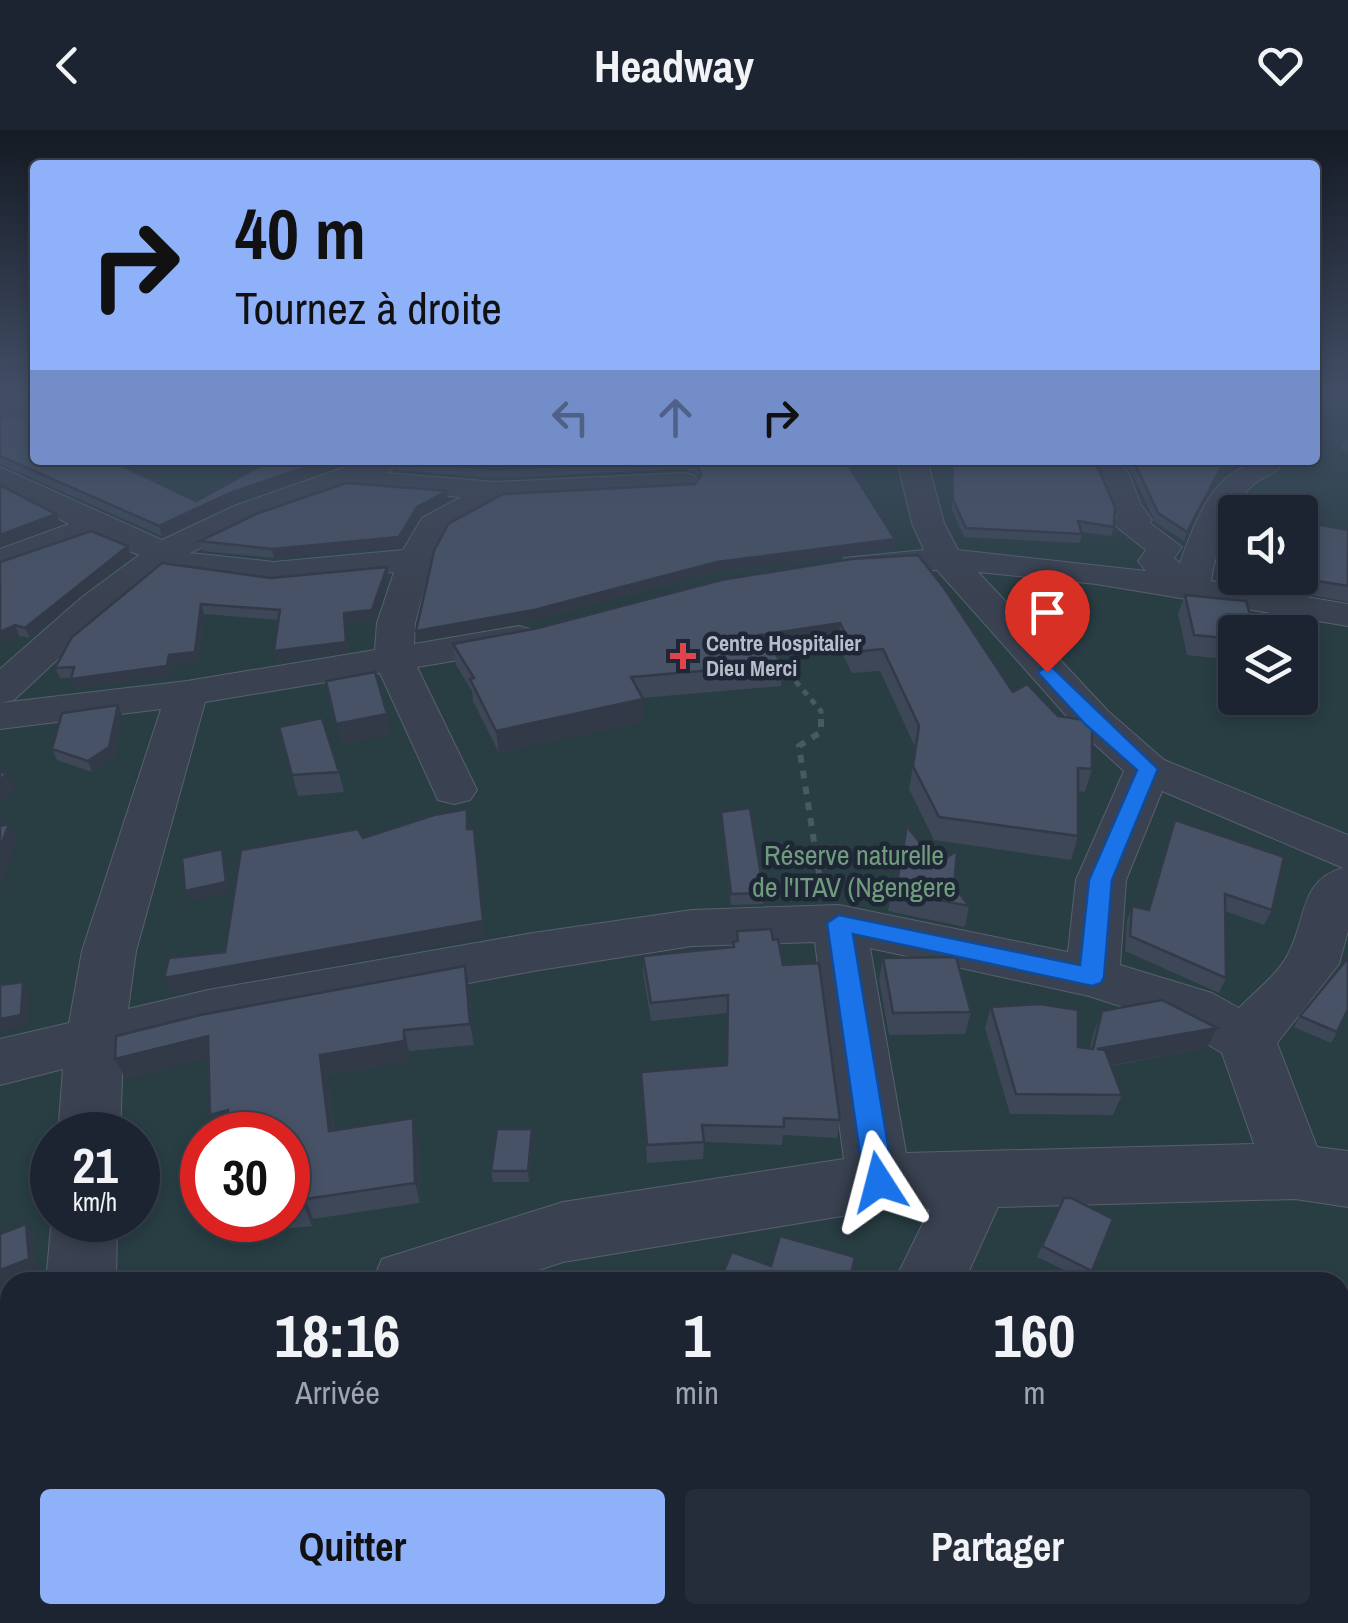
<!DOCTYPE html>
<html lang="fr">
<meta charset="utf-8">
<style>
body{margin:0;font-family:"Archivo Narrow",sans-serif;background:#252c3a;color:#f1f3f6;height:100vh;display:flex;flex-direction:column;font-size:38px;white-space:nowrap}
*{box-sizing:border-box;margin:0}
p{font-size:32px;color:#a0a4ac}
.icon{flex:none;width:55px;height:55px;fill:none;stroke:currentColor;stroke-width:2;stroke-linecap:round;stroke-linejoin:round}
.map{position:relative;flex:1;overflow:hidden}
.drawer{position:absolute;left:0px;top:1142px;width:1350px;height:352px;display:flex;flex-direction:column;background:#1c2432;border-radius:30px 30px 0 0;box-shadow:0 5px 15px #0003,0 0 0 2px #3a414d}
.drawer>*{flex:none}
.banner{position:absolute;left:30px;top:30px;width:1290px;height:305px;border-radius:10px;box-shadow:0 5px 15px #0003,0 0 0 2px #3a414d;background:#8fb1f9;color:#111;overflow:hidden}
.controls{position:absolute;left:1218px;top:365px;display:grid;gap:20px}
.controls a{display:grid;place-items:center;width:100px;height:100px;border-radius:10px;background:#1c2432;box-shadow:0 5px 15px #0003,0 0 0 2px #3a414d;font-size:50px}
.speed{position:absolute;left:30px;top:982px;display:flex;gap:20px;font-size:50px;font-weight:700;text-align:center}
.speed>*{display:grid;place-content:center;width:130px;height:130px;border-radius:50%;background:#1c2432;box-shadow:0 5px 15px #0003,0 0 0 2px #3a414d;line-height:1}
.speed small{font-size:25px;font-weight:400}
.speed .limit{border:15px solid #d22;background:#fff;color:#111}
.pin{position:absolute;display:grid;place-items:center;width:85px;height:85px;color:#fff;margin:-102px -42px;border-radius:50% 50% 50% 0;rotate:-45deg;box-shadow:0 0 10px #0007}
.pin .icon{rotate:45deg}
.me{position:absolute;width:110px;margin:-55px;rotate:351deg;stroke-linejoin:round;filter:drop-shadow(0 0 8px #0008)}
.turn{display:flex;align-items:center;gap:35px;height:210px;padding:0 40px;font-size:45px}
.turn .icon{width:130px;height:130px;stroke-width:2.5}
.turn b{display:block;font-size:70px;line-height:85px}
.lanes{display:flex;align-items:center;height:95px;padding:0 40px;background:#0003;justify-content:center;gap:50px;direction:ltr}
.lanes .off{opacity:.35}
.eta{display:flex;justify-content:space-evenly;align-items:center;height:170px;text-align:center}
.eta b{font-size:60px;font-weight:800;line-height:70px}
.primary-button{display:flex;gap:20px;margin-top:auto;padding:20px 40px}
.primary-button a{flex:1;height:115px;border-radius:10px;background:#8fb1f9;color:#111;font-size:40px;font-weight:800;line-height:115px;text-align:center}
.primary-button a+a{background:#252c3a;color:#f1f3f6}
header{display:flex;justify-content:space-between;align-items:center;height:130px;padding:0 40px;background:#1c2432;font-size:45px;font-weight:800}
.map>svg:first-child{display:block}
.green{fill:#283e43;fill-rule:evenodd}
.lines{fill:none;stroke-linecap:round;stroke-linejoin:round}
.minor-casing{stroke:#58606f;stroke-width:2}
.path-far2{stroke:#465b5f;stroke-width:5;stroke-dasharray:6 6;stroke-linecap:butt}
.path-far1{stroke:#465b5f;stroke-width:6;stroke-dasharray:8 8;stroke-linecap:butt}
.path{stroke:#465b5f;stroke-width:10;stroke-dasharray:11 11;stroke-linecap:butt}
.minor{fill:#3a4251;fill-rule:evenodd}
.wall{fill:#3d4758}
.shaded-wall{fill:#323947}
.building{fill:#475266;stroke:#323947;stroke-width:2.5}
.route{fill:#1a73e8;stroke:#114b97;stroke-width:2.5}
.health-dot{fill:#e0444e;stroke:#1f2737;stroke-width:4}
.labels{text-anchor:middle;stroke-width:9;stroke-linejoin:round;paint-order:stroke}
.far-poi-label{font-size:22px;font-weight:bold;fill:#b7becb;stroke:#1f2737;text-anchor:start}
.park-label{font-size:28px;fill:#6e9c7c;stroke:#1f2737}
</style>
<header><svg class="icon" aria-label="back" viewBox="0 0 24 24"><path d="M15 5l-7 7 7 7"/></svg>Headway<svg class="icon" aria-label="heart" viewBox="0 0 24 24"><path d="M12 20l-8-8c-3-5 5-10 8-4 3-6 11-1 8 4z"/></svg></header>
<div class="map">
<svg width="1348" height="1493" viewBox="0 0 1348 1493">
<rect width="100%" height="100%" fill="#263042"/>
<!-- green -->
<path class="green" d="M0,261H35V330H1315V261H1348V1493H0ZM1235,382H1300V448H1235ZM1235,502H1300V568H1235ZM52,1005H138V1090H52ZM202,1005H288V1090H202ZM10,1152H1340V1485H10Z"/>
<g class="lines">
<defs>
<g id="minor">
<polygon points="35,268 35,285 0,294 0,277"/>
<path d="M365,330H406L386,343L496,352L683,343L694,345L698,352L694,359L683,361L503,370L447,401L432,429L415,493L414,514L519,496L533,500L538,508L533,516L519,520L417,537L477,660L470,670L454,674L438,670L380,543L205,572L136,821L128,879L208,860L533,803L692,780L839,775L1068,822L1076,750L1124,641L1078,599L937,440L856,445L844,442L839,435L844,428L924,420L912,393L897,330H927L944,393L958,420L1146,441L1138,431L1146,420L1113,394L1117,387L1100,347L1085,330H1117L1129,344L1141,375L1152,390L1150,393L1182,417L1174,428L1180,433C1198,383 1217,330 1277,330L1281,336C1274,346 1263,346 1254,354C1229,374 1216,421 1211,451L1348,474V496L1096,454L978,442L1108,581L1164,630L1348,705V801L1339,834L1277,913L1317,1017L1348,1021V1077L1295,1069L998,1077L964,1152H894L930,1079L879,1080L563,1132L503,1152H372L382,1129L563,1072L844,1029L815,812L692,816L533,841L208,902L123,924L120,1005H58L63,939L0,955V909L69,893L82,821L161,579L0,599V573L187,551L375,520L377,493L394,442L274,454L164,439L107,483L14,570L0,573V539L81,468L139,425L95,407L0,441V419L69,394L0,358V337L162,410L234,376ZM347,358L461,367L422,388L403,420L274,432L190,423L257,390ZM1162,661L1343,738C1298,750 1307,792 1287,826C1277,845 1254,862 1239,878L1212,863L1120,835L1126,750ZM870,818L1089,866L1172,893L1222,923L1254,1014L906,1023Z"/>
<polygon points="52,1086 52,1090 117,1090 116,1152 46,1152"/>
<polygon points="10,1326 10,1408 0,1412 0,1330"/>
<polygon points="197,1485 287,1485 290,1493 200,1493"/>
<polygon points="723,1485 811,1485 808,1493 720,1493"/>
</g>
</defs>
<!-- minor casing -->
<use href="#minor" class="minor-casing"/>
<!-- path-far2 -->
<polyline class="path-far2" points="780,533 821,581 821,592"/>
<!-- path-far1 -->
<polyline class="path-far1" points="821,589 821,602 799,616 821,756"/>
<!-- path -->
<polyline class="path" points="1106,1485 1115,1493"/>
<!-- minor -->
<use href="#minor" class="minor"/>
</g>
<!-- wall -->
<g class="wall">
<polygon points="0,287 196,371 267,332 261,330 354,330 233,372 162,406 0,334"/>
<polygon points="1348,308 1348,322 1341,319 1344,311"/>
<polygon points="845,330 895,409 893,419 716,442 535,490 418,511 695,354 699,348 697,343 683,339 496,348 397,340 396,331"/>
<polygon points="951,330 1091,330 1114,397 1111,406 1082,402 1080,413 964,407 952,380"/>
<polygon points="1121,330 1227,330 1184,411 1155,392 1132,343"/>
<polygon points="447,361 448,370 419,386 401,416 274,428 203,421 200,411"/>
<polygon points="1348,400 1348,472 1250,454 1251,448 1300,448"/>
<polygon points="131,426 30,508 19,506 0,514 0,432"/>
<polygon points="851,429 1013,562 1092,639 1085,662 1078,661 1078,706 1071,730 934,710 909,659 916,619 880,541 852,543 838,515 775,524 783,534 781,556 642,568 644,591 499,623 473,571 472,561 456,535 453,514 538,498"/>
<polygon points="387,437 389,446 374,490 346,493 348,522 277,532 274,521 279,490 204,484 198,532 173,535 170,546 75,559 71,548 60,548 55,538 72,507 271,448"/>
<polygon points="1185,465 1235,502 1235,526 1233,530 1187,525 1178,484"/>
<polygon points="122,585 114,628 92,642 57,630 52,619"/>
<polygon points="279,597 339,642 344,662 298,666"/>
<polygon points="721,682 764,763 763,774 731,775 721,692"/>
<polygon points="1175,690 1272,780 1264,795 1225,781 1226,848 1219,863 1125,821 1127,791 1132,776 1148,780"/>
<polygon points="954,756 969,776 965,797 888,781 892,761"/>
<polygon points="737,801 773,810 840,990 837,1008 783,1005 782,1015 704,1012 703,1029 647,1033 641,942 726,935 727,883 651,891 643,844 643,826 733,817 733,812 736,811"/>
<polygon points="883,828 971,882 965,904 889,905 879,850"/>
<polygon points="469,857 474,915 409,921 409,932 327,945 334,1000 419,1008 420,1073 313,1089 312,1096 216,1106 208,1090 288,1090 288,1005 208,928 126,950"/>
<polygon points="991,877 1078,917 1090,918 1094,901 1102,881 1217,898 1207,918 1111,936 1122,965 1113,985 1010,984 985,898"/>
<polygon points="1300,886 1337,902 1331,913 1294,897"/>
<polygon points="532,999 533,1010 529,1052 493,1052 491,1041"/>
<polygon points="1064,1068 1092,1141 1087,1151 1037,1127"/>
<polygon points="1340,1306 1348,1314 1348,1419 1340,1410"/>
<polygon points="1348,1452 1348,1493 1335,1493 1328,1485 1340,1485 1340,1459"/>
<polygon points="1165,1485 1223,1485 1218,1493 1175,1493"/>
</g>
<!-- shaded-wall -->
<g class="shaded-wall">
<polygon points="327,330 354,330 233,372 162,406 159,396 230,363"/>
<polygon points="1225,330 1227,330 1184,411 1187,402"/>
<polygon points="447,361 448,370 419,386 401,416 274,428 272,419 417,377"/>
<polygon points="56,384 60,393 0,416 0,405"/>
<polygon points="895,409 893,419 716,442 535,490 418,511 416,501 717,432"/>
<polygon points="128,416 131,426 30,508 25,498"/>
<polygon points="387,437 389,446 374,490 346,493 348,522 277,532 274,521 344,483"/>
<polygon points="201,474 204,484 198,532 173,535 170,546 75,559 71,549 169,525"/>
<polygon points="840,493 838,515 759,526 760,505"/>
<polygon points="15,495 19,506 0,514 0,502"/>
<polygon points="643,569 644,591 499,623 496,601"/>
<polygon points="118,575 122,585 114,628 92,642 88,631"/>
<polygon points="387,584 391,605 341,615 336,594"/>
<polygon points="8,643 16,659 0,672 0,650"/>
<polygon points="9,694 17,710 0,758 0,718"/>
<polygon points="474,699 485,808 172,865 164,848 483,791"/>
<polygon points="222,719 226,730 230,763 190,772 185,761"/>
<polygon points="465,836 469,857 474,915 470,894"/>
<polygon points="23,852 29,863 28,896 0,902 0,889"/>
<polygon points="1217,898 1207,918 1089,939 1097,919"/>
<polygon points="404,900 409,921 409,932 327,945 336,1021 329,1001 320,925"/>
<polygon points="208,906 216,926 126,950 115,929"/>
<polygon points="228,980 236,1001 219,1005 210,985"/>
<polygon points="413,988 419,1008 420,1073 415,1053"/>
<polygon points="532,999 533,1010 529,1052 528,1041"/>
<polygon points="305,1069 313,1089 312,1096 304,1076"/>
<polygon points="26,1094 33,1105 37,1139 0,1154 0,1140"/>
</g>
<!-- building -->
<g class="building">
<polygon points="15,285 35,294 35,330 110,330 196,371 271,330 327,330 230,363 159,396 0,326 0,287"/>
<polygon points="398,330 845,330 895,409 717,432 534,480 416,501 434,421 448,394 503,364 695,354 701,345 697,334 683,330 495,339 396,331"/>
<polygon points="952,330 1091,330 1099,340 1115,377 1114,397 1078,391 1082,404 966,398 953,370"/>
<polygon points="1131,330 1225,330 1187,402 1158,383 1135,334"/>
<polygon points="346,353 447,361 417,377 399,407 272,419 200,411 256,384"/>
<polygon points="0,355 56,384 0,405"/>
<polygon points="1300,391 1348,400 1348,456 1299,448 1300,448"/>
<polygon points="91,401 128,416 25,498 15,495 0,502 0,432"/>
<polygon points="918,425 944,458 1013,562 1027,554 1058,586 1092,591 1092,639 1078,638 1078,706 939,687 913,636 919,596 883,519 854,522 840,493 760,505 783,534 631,547 643,569 496,601 470,549 474,548 453,514 538,498 721,450 851,429"/>
<polygon points="162,433 271,448 387,437 372,480 344,483 346,512 274,521 280,480 201,474 195,522 169,525 167,536 71,549 74,537 55,538 72,507"/>
<polygon points="1185,465 1246,471 1255,502 1235,502 1235,509 1194,505"/>
<polygon points="375,542 387,584 336,594 326,551"/>
<polygon points="118,575 109,617 88,631 52,619 62,583"/>
<polygon points="322,588 339,642 292,645 279,597"/>
<polygon points="0,642 8,643 0,650"/>
<polygon points="750,678 764,763 731,764 721,682"/>
<polygon points="467,679 467,699 474,699 483,791 164,848 169,828 225,822 241,720 358,699 363,708 434,685"/>
<polygon points="1175,690 1284,727 1272,780 1225,764 1226,848 1130,806 1132,776 1149,780"/>
<polygon points="9,694 0,718 0,696"/>
<polygon points="907,696 936,734 957,721 954,756 969,776 892,761 896,758"/>
<polygon points="222,719 226,752 185,761 182,728"/>
<polygon points="771,799 773,810 778,809 783,835 819,833 840,990 784,988 784,997 702,995 704,1012 647,1015 641,942 727,935 728,865 651,873 643,826 734,817 733,812 738,811 737,801"/>
<polygon points="956,827 971,882 893,883 883,828"/>
<polygon points="1348,828 1348,879 1337,902 1300,886"/>
<polygon points="465,836 470,894 404,900 404,911 320,925 329,1001 413,988 415,1053 305,1069 304,1076 288,1078 288,1005 223,1005 228,980 210,985 208,906 115,929 116,906 200,885"/>
<polygon points="23,852 21,885 0,889 0,855"/>
<polygon points="1162,870 1217,898 1097,919 1105,920 1122,965 1016,964 991,877 1040,874 1078,880 1078,917 1093,919 1102,881"/>
<polygon points="497,999 532,999 528,1041 491,1041"/>
<polygon points="1064,1068 1071,1068 1113,1089 1092,1141 1042,1116"/>
<polygon points="26,1094 29,1129 0,1140 0,1104"/>
<polygon points="780,1106 855,1127 849,1152 719,1152 732,1122 771,1136"/>
<polygon points="1340,1306 1348,1314 1348,1386 1340,1377"/>
<polygon points="1348,1452 1348,1488 1340,1479 1340,1460"/>
<polygon points="827,1485 839,1485 841,1487 842,1485 879,1485 876,1493 824,1493"/>
<polygon points="1199,1485 1223,1485 1218,1493 1208,1493"/>
</g>
<!-- sky -->
<linearGradient id="sky" x2="0" y2="1"><stop stop-color="#151a24"/><stop offset="0.56" stop-color="#414e65"/><stop offset="1" stop-color="#414e65" stop-opacity="0"/></linearGradient>
<rect width="1348" height="470" fill="url(#sky)"/>
<!-- route -->
<polygon class="route" points="1047,536 1053,538 1158,639 1112,750 1104,847 1101,853 1092,856 853,804 894,1052 890,1062 879,1065 869,1062 864,1052 827,793 839,785 1080,835 1089,750 1137,640 1086,595 1040,545 1038,542"/>
<!-- markers -->
<path class="health-dot" d="M678 511h10v10h10v10h-10v10h-10v-10h-10v-10h10z"/>
<g class="labels">
<!-- far-poi labels -->
<g class="far-poi-label">
<text x="706" y="521">Centre Hospitalier<tspan x="706" dy="25">Dieu Merci</tspan></text>
</g>
<!-- park labels -->
<g class="park-label">
<text x="854" y="735">Réserve naturelle<tspan x="854" dy="32">de l'ITAV (Ngengere</tspan></text>
</g>
</g>
</svg>
<div class="controls">
<a><svg class="icon" aria-label="sound" viewBox="0 0 24 24"><path d="M4 9h4l5-4v14l-5-4H4zM17 9q2 3 0 6"/></svg></a>
<a><svg class="icon" aria-label="layers" viewBox="0 0 24 24"><path d="M12 4l9 5-9 5-9-5zM3 14l9 5 9-5"/></svg></a>
</div>
<div class="speed"><div>21<small>km/h</small></div><div class="limit">30</div></div>
<div class="pin" style="left:1047px;top:542px;background:#d93025"><svg class="icon" aria-label="arrive" viewBox="0 0 24 24"><path d="M6 21V4h12l-3 4 3 4H6"/></svg></div>
<svg class="me" style="left:879px;top:1052px" viewBox="-20 -20 40 40"><path d="M0-17L14 15 0 8-14 15z" fill="#1a73e8" stroke="#fff" stroke-width="4"/></svg>
<div class="banner">
<div class="turn"><svg class="icon" aria-label="right" viewBox="0 0 24 24"><path d="M7 20v-9h11M14 6l5 5-5 5"/></svg><div><b>40 m</b>Tournez à droite</div></div>
<div class="lanes"><svg class="icon off" aria-label="left" viewBox="0 0 24 24"><path d="M17 20v-9H6M10 6l-5 5 5 5"/></svg><svg class="icon off" aria-label="ahead" viewBox="0 0 24 24"><path d="M12 20V5M6 11l6-6 6 6"/></svg><svg class="icon" aria-label="right" viewBox="0 0 24 24"><path d="M7 20v-9h11M14 6l5 5-5 5"/></svg></div>
</div>
<section class="drawer">
<div class="eta">
<div><b>18:16</b><p>Arrivée</p></div>
<div><b>1</b><p>min</p></div>
<div><b>160</b><p>m</p></div>
</div>
<div class="primary-button"><a>Quitter</a><a>Partager</a></div>
</section>
</div>
